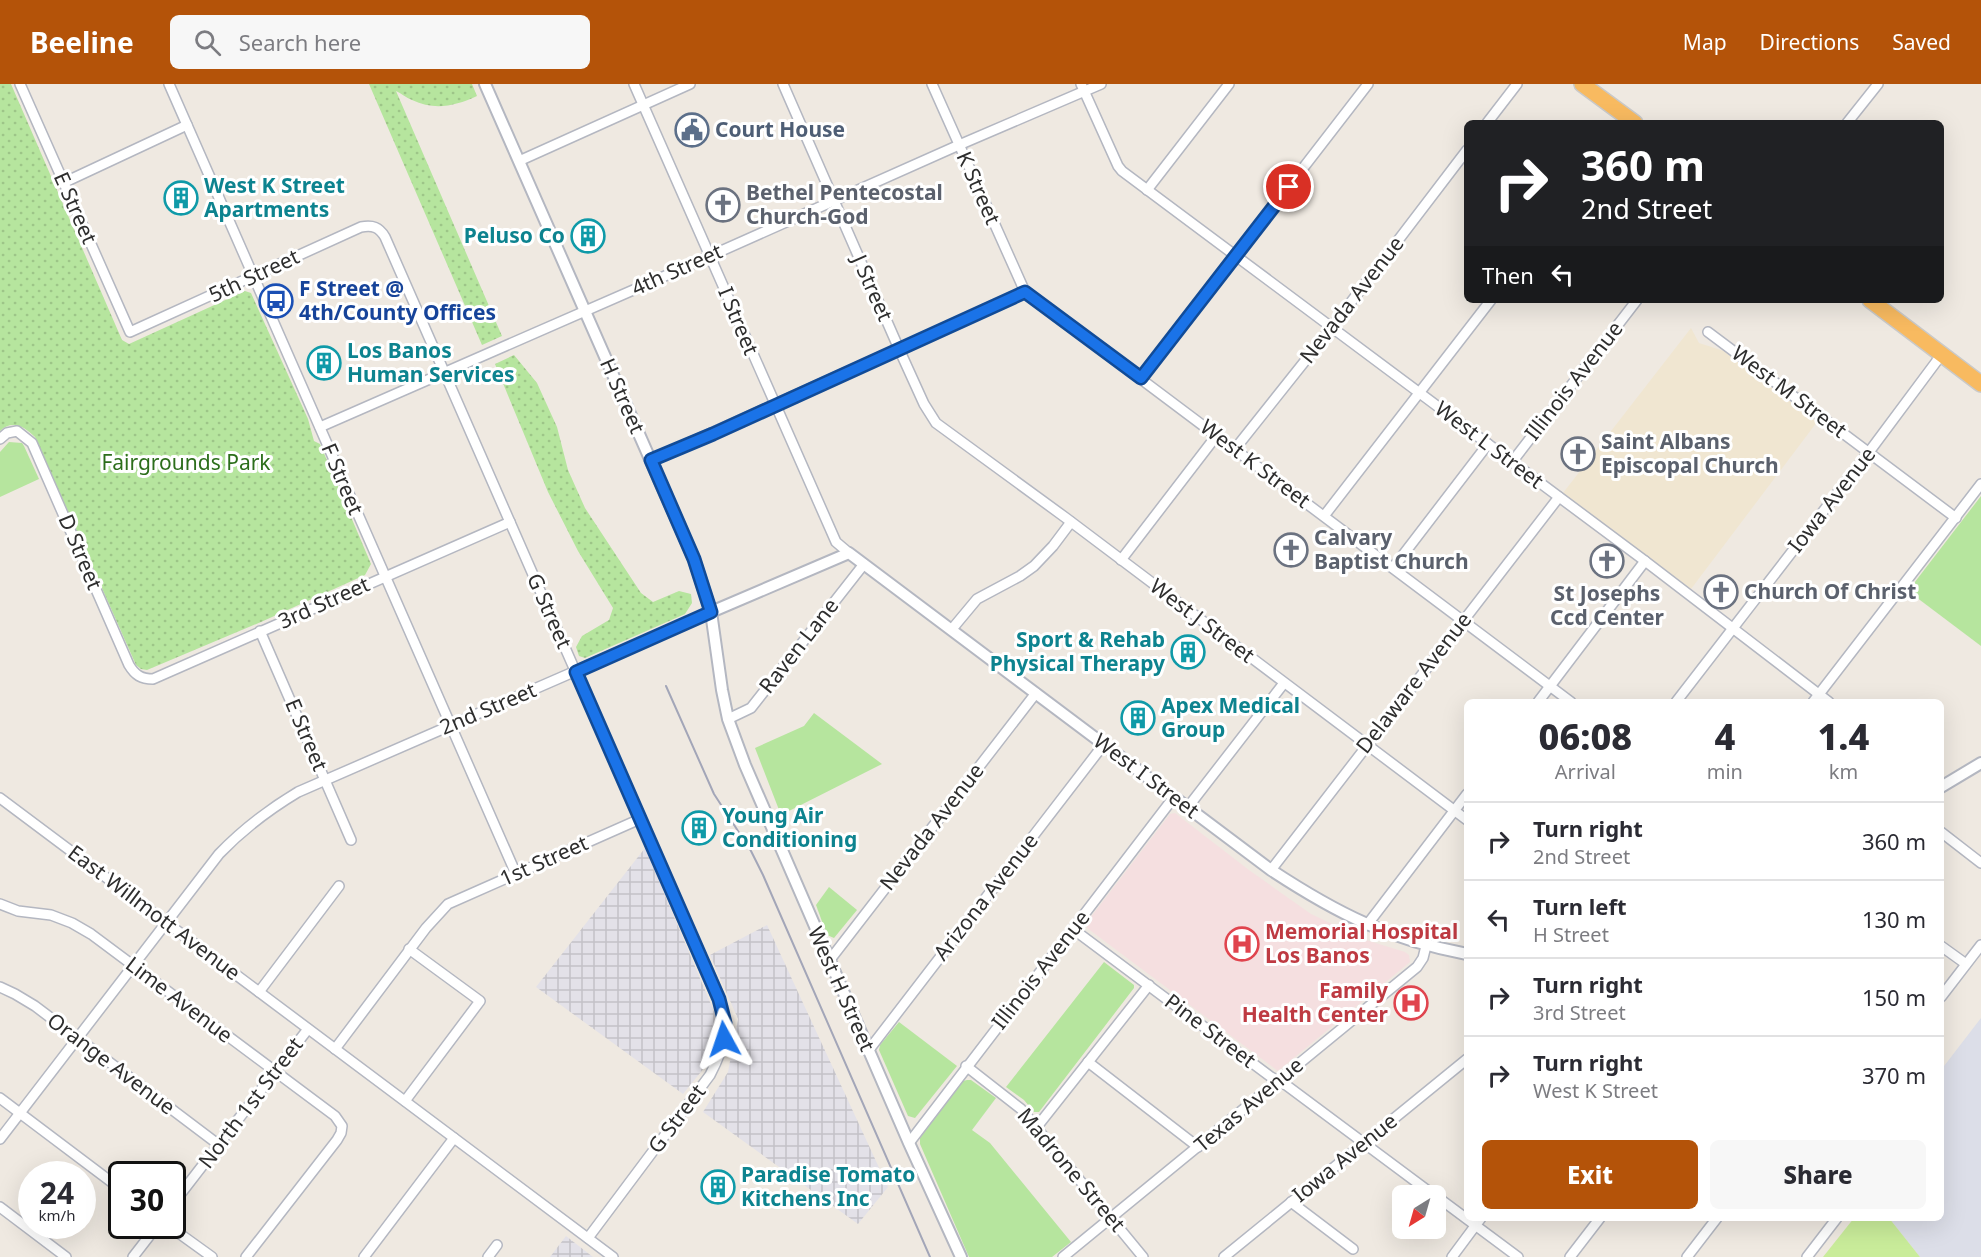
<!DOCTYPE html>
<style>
body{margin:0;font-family:"Noto Sans",sans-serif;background:#f7f7f7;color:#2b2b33;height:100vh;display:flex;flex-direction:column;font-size:22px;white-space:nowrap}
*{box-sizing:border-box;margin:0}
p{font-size:20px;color:#7c7c81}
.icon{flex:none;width:33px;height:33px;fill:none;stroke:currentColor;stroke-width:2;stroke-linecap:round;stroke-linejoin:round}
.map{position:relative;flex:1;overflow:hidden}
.sheet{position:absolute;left:1464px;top:615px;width:480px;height:522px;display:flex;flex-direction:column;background:#fff;border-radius:9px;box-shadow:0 6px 24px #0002}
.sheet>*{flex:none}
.hud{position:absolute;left:1464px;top:36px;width:480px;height:183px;border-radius:9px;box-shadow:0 6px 24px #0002;background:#202124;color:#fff;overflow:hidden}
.needle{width:39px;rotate:217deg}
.controls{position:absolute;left:1392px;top:1101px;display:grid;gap:12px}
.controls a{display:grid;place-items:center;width:54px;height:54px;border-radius:9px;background:#fff;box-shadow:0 6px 24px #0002;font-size:30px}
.speed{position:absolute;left:18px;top:1077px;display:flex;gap:12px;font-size:30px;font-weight:700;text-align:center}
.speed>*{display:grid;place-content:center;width:78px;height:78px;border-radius:50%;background:#fff;box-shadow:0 6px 24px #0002;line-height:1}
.speed small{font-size:15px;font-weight:400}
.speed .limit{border:3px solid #111;border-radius:9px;background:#fff;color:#111}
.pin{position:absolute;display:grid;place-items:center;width:51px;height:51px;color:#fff;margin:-26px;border:3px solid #fff;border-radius:50%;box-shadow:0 2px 6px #0007}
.me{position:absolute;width:66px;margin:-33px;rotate:355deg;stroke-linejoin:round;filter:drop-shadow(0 0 4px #0008)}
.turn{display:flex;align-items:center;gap:21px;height:126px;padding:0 18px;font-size:27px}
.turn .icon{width:78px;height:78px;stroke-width:2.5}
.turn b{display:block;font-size:42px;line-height:51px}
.then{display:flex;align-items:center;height:57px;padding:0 18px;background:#0003;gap:12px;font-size:22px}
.eta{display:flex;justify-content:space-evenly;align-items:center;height:102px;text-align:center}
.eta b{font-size:36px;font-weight:800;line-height:42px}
.action{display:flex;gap:12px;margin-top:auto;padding:12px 18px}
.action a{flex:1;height:69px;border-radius:9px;background:#b45309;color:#fff;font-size:24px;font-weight:800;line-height:69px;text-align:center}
.action a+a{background:#f7f7f7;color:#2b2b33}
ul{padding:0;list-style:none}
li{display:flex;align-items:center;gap:18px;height:78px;padding:0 18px;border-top:2px solid #e1e1e2}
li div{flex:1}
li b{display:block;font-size:22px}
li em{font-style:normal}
header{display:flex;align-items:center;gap:36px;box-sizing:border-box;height:84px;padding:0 30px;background:#b45309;color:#fff}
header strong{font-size:28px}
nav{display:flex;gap:33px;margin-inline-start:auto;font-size:21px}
.search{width:420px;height:54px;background:#f7f7f7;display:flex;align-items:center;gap:15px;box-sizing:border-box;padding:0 21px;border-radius:9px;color:#7c7c81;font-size:22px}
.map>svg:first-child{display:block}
.industrial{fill:url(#industrial-grid)}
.education{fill:#f0e6d1}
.medical{fill:#f5dfe0}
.airport{fill:#dcdee8}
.grass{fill:#b6e59e}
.park{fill:url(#park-dots)}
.pitch{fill:#c9ec9a}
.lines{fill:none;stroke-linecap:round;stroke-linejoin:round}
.minor-casing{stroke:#b4b7c1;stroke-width:12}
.tertiary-casing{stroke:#b4b7c1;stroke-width:14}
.trunk-casing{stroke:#c9c9c9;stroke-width:18}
.minor{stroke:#fff;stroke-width:9}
.tertiary{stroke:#fff;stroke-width:10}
.trunk{stroke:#f8ba60;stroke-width:15}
.rail{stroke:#a3a6b8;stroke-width:2}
.route-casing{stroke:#114b97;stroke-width:15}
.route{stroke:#1a73e8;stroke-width:10}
.labels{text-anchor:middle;stroke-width:6;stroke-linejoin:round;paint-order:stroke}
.service-label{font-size:21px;font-weight:bold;fill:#4e5e75;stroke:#fff;text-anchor:start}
.culture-label{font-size:21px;font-weight:bold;fill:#0d838f;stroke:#fff;text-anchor:start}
.street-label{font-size:21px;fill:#2e2e2e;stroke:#fff}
.worship-label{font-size:21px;font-weight:bold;fill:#5b616d;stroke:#fff;text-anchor:start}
.transit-label{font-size:21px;font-weight:bold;fill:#164399;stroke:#fff;text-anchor:start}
.park-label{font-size:21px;fill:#2c6e1b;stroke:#fff}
.health-label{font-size:21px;font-weight:bold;fill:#be3a42;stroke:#fff;text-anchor:start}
</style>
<header>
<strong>Beeline</strong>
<div class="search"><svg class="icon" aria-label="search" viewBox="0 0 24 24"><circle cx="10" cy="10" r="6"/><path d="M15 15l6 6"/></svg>Search here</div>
<nav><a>Map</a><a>Directions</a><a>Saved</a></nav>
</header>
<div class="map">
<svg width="1981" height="1173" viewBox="0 0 1981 1173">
<defs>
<pattern id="industrial-grid" width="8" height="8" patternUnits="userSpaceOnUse" patternTransform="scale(1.5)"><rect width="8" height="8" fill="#e3e1e8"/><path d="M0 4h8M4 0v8" fill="none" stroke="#c3c1c7"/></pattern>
<pattern id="park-dots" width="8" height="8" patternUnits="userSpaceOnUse" patternTransform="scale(1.5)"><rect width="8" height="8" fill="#b6e59e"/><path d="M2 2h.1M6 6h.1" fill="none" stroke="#9dc588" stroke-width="1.8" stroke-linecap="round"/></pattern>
</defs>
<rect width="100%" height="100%" fill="#efe9e1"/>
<!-- industrial -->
<g class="industrial">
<polygon points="645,764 718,937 709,978 683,1010 536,903"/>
<polygon points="767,841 888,1103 858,1140 703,1028 728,988 738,935 710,871"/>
<polygon points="566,1152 593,1173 550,1173"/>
</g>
<!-- education -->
<polygon class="education" points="1691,244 1699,259 1724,267 1817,338 1691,505 1563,409"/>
<!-- medical -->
<polygon class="medical" points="1175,729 1249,786 1311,830 1366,856 1405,868 1409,871 1410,878 1278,987 1087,844 1087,838 1170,730"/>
<!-- airport -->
<polygon class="airport" points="1981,934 1981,1173 1920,1173 1889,1134 1941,1134 1941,986"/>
<!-- grass -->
<g class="grass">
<polygon points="9,358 22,359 24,362 39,395 0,413 0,368"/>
<polygon points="1981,412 1981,562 1908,507"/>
<polygon points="814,629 882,680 781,731 755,664 804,642"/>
<polygon points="829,803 857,826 834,854 827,851 816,821"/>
<polygon points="1104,878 1134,901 1134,904 1039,1028 1034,1028 1024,1016 1006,1003"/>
<polygon points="899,938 957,982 915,1034 908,1032 879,966 880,961"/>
<polygon points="967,996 971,996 996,1014 972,1046 990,1059 1071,1158 1052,1173 969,1173 920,1060 920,1054 963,997"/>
</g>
<!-- park -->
<g class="park">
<path d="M0,0H11L122,256L129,260L245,207L251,209L308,335L314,357L320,360L371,480L365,491L261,538L147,586L141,585L136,581L35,353C25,343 12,335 0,347Z"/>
<path d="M369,0H472L477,12C455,22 435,27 412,16C406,14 401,9 396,7L502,252L482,261Z"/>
<polygon points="514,271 537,299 557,343 568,386 585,424 641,509 653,518 679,507 691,510 692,519 685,530 585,574 579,572 576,563 582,552 609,536 613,524 578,467 548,408 495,280"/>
</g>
<!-- pitch -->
<polygon class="pitch" points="1854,1134 1889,1134 1920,1173 1823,1173"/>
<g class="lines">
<defs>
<g id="minor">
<path d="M20,0L130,248L361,143C373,141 379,143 385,153L719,915C727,949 726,960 710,991L588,1154"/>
<polyline points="169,0 516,790"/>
<polyline points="634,0 836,458 849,469"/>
<polyline points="783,0 899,265 924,320 936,339 1066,434 1467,736"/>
<polyline points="932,0 1025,208 1571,618"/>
<polyline points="1081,0 1118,82 1122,87 1645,477 1829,618"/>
<polyline points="1487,39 1517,0"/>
<polyline points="1847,39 1878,0"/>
<polyline points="519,77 690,0"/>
<polyline points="63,99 187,41"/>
<polyline points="1147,106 1229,0"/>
<polyline points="1708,248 1956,434"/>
<polyline points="1141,294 1368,0"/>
<polyline points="320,343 647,200 959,61 1101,0"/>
<path d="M0,355L7,349L17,347L32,359L129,581C135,591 141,595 153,595L510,438"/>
<polyline points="1235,365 1332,243 1467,66"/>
<polyline points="651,376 1025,208"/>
<polyline points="1512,378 1637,216"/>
<polyline points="1324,432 1491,216"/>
<polyline points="1121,476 1217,351"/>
<polyline points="1393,484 1488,360"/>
<polyline points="952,545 977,515 1020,492 1034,482 1053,462 1071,438"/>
<polyline points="260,547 351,756"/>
<polyline points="1538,618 1645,477"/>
<polyline points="1676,618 1869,368 1942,270"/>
<polyline points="1813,618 1981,400"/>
<polyline points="728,635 751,624 864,480"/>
<polyline points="0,714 613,1173"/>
<polyline points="1188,723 1284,599"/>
<polyline points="1941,748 1981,779"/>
<polyline points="1271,786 1559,413"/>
<polyline points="0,820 18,827 51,831 72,839 91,850 335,1032 342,1042 341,1049 337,1056 246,1173"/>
<polyline points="1367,841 1467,710"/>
<polyline points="1073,845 1271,993 1286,1001 1435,1112"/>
<polyline points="1941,862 1966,880"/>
<polyline points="829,877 1036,609"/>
<polyline points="0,903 15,910 35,922 219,1061"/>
<polyline points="259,908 339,802"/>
<polyline points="1941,913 1981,861"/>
<polyline points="335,965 426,844 448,820 640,735"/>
<polyline points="868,967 1104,660"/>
<polyline points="1088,978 1198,1063"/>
<polyline points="966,982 1021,1025 1143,1173"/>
<polyline points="0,1014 122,1106"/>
<polyline points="405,1017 480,917 409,865"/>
<polyline points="1036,1044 1149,901"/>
<path d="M0,1055L219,770C243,745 268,726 298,708L711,528"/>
<polyline points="909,1059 1174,713"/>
<polyline points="1436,1112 1518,1173"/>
<polyline points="1291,1118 1353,1165"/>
<polyline points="172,1121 308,945"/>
<polyline points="0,1123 66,1173"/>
<polyline points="169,1142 212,1173"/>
<polyline points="133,1173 157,1142"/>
<polyline points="364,1173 454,1054"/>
<polyline points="488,1173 497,1161"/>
<polyline points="1063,1173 1417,883 1423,874 1426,862"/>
<polyline points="1224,1173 1467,975"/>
<polyline points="1452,1173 1481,1134"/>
<polyline points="1570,1173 1600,1134"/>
<polyline points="1687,1173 1717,1134"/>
<polyline points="1807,1173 1837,1134"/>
</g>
<g id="tertiary">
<polyline points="485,0 694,475 711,528 722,606 728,635 745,681 909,1059 961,1173"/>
<path d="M711,528L849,469L1271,786C1338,830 1388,855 1467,870"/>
<polyline points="1941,703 1981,679"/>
</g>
<g id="trunk">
<polyline points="1582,0 1635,39"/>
<polyline points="1870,216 1981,300"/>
</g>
</defs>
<!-- minor casing -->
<use href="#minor" class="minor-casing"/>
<!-- tertiary casing -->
<use href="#tertiary" class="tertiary-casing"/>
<!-- trunk casing -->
<use href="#trunk" class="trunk-casing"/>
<!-- minor -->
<use href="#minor" class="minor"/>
<!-- tertiary -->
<use href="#tertiary" class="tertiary"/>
<!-- trunk -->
<use href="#trunk" class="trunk"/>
<!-- rail -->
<polyline class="rail" points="666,602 714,710 751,767 763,791 930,1173"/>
</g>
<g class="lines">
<defs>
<polyline id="route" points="724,955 725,939 719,915 576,588 711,528 694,475 651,376 713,350 1025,208 1141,294 1289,103"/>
</defs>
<!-- route casing -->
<use href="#route" class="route-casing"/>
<!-- route -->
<use href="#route" class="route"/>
</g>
<!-- icons -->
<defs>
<symbol id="civic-ring" viewBox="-11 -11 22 22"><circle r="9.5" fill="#fff" stroke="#5c6f8a" stroke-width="1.5"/><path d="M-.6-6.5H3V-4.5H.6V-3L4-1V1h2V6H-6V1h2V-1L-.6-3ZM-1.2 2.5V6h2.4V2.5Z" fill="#5c6f8a"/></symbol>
<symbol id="building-ring" viewBox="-11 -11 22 22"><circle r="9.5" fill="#fff" stroke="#0f9aa8" stroke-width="1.5"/><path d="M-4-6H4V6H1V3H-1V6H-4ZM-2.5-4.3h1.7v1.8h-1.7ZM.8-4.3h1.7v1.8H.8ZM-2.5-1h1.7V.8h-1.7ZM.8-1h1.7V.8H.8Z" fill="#0f9aa8"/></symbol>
<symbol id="church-ring" viewBox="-11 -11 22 22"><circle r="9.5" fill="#fff" stroke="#6b7280" stroke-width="1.5"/><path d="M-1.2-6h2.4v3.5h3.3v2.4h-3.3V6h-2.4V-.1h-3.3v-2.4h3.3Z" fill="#6b7280"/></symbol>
<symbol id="bus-ring" viewBox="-11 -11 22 22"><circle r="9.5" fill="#fff" stroke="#1a4fb4" stroke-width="1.5"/><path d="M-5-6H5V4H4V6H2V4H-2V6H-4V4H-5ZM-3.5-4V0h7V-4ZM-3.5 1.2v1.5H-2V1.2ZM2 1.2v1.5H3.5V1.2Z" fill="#1a4fb4"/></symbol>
<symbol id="hospital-ring" viewBox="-11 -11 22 22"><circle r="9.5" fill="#fff" stroke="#e0444e" stroke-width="1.5"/><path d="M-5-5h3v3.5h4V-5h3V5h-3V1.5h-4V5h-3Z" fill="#e0444e"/></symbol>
</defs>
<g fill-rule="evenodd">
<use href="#civic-ring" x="673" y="27" width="38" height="38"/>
<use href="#building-ring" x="162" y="95" width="38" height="38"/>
<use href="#church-ring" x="704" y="102" width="38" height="38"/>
<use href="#building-ring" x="569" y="133" width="38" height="38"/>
<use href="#bus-ring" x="257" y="198" width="38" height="38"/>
<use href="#building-ring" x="305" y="260" width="38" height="38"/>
<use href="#church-ring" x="1559" y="351" width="38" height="38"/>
<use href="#church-ring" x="1272" y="447" width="38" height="38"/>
<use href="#church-ring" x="1588" y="458" width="38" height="38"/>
<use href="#church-ring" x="1702" y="489" width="38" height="38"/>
<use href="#building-ring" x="1169" y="549" width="38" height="38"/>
<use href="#building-ring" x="1119" y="615" width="38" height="38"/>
<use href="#building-ring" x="680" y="725" width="38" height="38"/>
<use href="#hospital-ring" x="1223" y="841" width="38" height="38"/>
<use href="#hospital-ring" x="1392" y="900" width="38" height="38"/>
<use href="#building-ring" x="699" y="1084" width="38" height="38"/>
</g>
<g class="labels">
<!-- service labels -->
<g class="service-label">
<text x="715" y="53">Court House</text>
</g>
<!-- culture labels -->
<g class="culture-label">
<text x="204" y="109">West K Street<tspan x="204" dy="24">Apartments</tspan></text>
<text x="565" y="159" text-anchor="end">Peluso Co</text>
<text x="347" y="274">Los Banos<tspan x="347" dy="24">Human Services</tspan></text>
<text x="1165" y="563" text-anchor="end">Sport &amp; Rehab<tspan x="1165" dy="24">Physical Therapy</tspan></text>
<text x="1161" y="629">Apex Medical<tspan x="1161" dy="24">Group</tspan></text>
<text x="722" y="739">Young Air<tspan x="722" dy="24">Conditioning</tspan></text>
<text x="741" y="1098">Paradise Tomato<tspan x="741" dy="24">Kitchens Inc</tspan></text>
</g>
<!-- street labels -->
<g class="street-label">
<text transform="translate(978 104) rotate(66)" y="7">K Street</text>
<text transform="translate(75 124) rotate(66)" y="7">E Street</text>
<text transform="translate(677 186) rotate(-24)" y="7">4th Street</text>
<text transform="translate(254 192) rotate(-25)" y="7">5th Street</text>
<text transform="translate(872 204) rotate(66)" y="7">J Street</text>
<text transform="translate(1352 216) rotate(-52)" y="7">Nevada Avenue</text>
<text transform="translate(738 237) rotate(67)" y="7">I Street</text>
<text transform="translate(1574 297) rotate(-52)" y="7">Illinois Avenue</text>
<text transform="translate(1789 308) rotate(37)" y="7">West M Street</text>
<text transform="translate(622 312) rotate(66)" y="7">H Street</text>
<text transform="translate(1489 361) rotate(37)" y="7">West L Street</text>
<text transform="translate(1255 380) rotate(37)" y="7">West K Street</text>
<text transform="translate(342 395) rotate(67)" y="7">F Street</text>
<text transform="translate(1832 416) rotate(-52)" y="7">Iowa Avenue</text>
<text transform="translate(80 468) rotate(67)" y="7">D Street</text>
<text transform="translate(324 519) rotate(-24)" y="7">3rd Street</text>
<text transform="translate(549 527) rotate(66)" y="7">G Street</text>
<text transform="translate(1202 537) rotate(37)" y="7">West J Street</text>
<text transform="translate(799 562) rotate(-52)" y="7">Raven Lane</text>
<text transform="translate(1414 599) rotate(-52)" y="7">Delaware Avenue</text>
<text transform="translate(488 625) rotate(-23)" y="7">2nd Street</text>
<text transform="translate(306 651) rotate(67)" y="7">E Street</text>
<text transform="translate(1146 692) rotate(37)" y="7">West I Street</text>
<text transform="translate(932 743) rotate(-52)" y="7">Nevada Avenue</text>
<text transform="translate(544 777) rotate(-24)" y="7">1st Street</text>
<text transform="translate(986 813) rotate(-52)" y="7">Arizona Avenue</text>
<text transform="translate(154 829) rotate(37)" y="7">East Willmott Avenue</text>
<text transform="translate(1041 886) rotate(-52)" y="7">Illinois Avenue</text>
<text transform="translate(841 905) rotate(66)" y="7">West H Street</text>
<text transform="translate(179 916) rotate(37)" y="7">Lime Avenue</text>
<text transform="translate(1210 947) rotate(37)" y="7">Pine Street</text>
<text transform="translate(111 980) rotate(37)" y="7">Orange Avenue</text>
<text transform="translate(251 1019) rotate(-53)" y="7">North 1st Street</text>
<text transform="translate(1249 1021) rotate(-40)" y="7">Texas Avenue</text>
<text transform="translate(677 1035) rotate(-53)" y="7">G Street</text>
<text transform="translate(1345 1074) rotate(-39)" y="7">Iowa Avenue</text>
<text transform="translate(1071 1086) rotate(50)" y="7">Madrone Street</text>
</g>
<!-- worship labels -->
<g class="worship-label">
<text x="746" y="116">Bethel Pentecostal<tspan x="746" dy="24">Church-God</tspan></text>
<text x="1601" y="365">Saint Albans<tspan x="1601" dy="24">Episcopal Church</tspan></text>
<text x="1314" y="461">Calvary<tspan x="1314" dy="24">Baptist Church</tspan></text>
<text x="1744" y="515">Church Of Christ</text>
<text x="1607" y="517" text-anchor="middle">St Josephs<tspan x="1607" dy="24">Ccd Center</tspan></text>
</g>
<!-- transit labels -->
<g class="transit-label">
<text x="299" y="212">F Street @<tspan x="299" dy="24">4th/County Offices</tspan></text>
</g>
<!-- park labels -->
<g class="park-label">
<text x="186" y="386">Fairgrounds Park</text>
</g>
<!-- health labels -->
<g class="health-label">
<text x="1265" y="855">Memorial Hospital<tspan x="1265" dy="24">Los Banos</tspan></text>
<text x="1388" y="914" text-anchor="end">Family<tspan x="1388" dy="24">Health Center</tspan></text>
</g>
</g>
</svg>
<div class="controls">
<a><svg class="needle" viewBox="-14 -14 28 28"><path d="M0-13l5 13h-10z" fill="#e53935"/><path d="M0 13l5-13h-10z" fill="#7c7c81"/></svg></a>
</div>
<div class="speed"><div>24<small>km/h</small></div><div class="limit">30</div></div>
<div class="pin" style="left:1289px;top:103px;background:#d93025"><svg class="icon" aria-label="arrive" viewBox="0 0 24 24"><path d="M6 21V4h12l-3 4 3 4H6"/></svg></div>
<svg class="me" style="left:724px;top:955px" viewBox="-20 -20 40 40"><path d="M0-17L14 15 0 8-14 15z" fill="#1a73e8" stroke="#fff" stroke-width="4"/></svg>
<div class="hud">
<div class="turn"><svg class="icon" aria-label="right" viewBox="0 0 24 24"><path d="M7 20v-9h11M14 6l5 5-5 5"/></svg><div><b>360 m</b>2nd Street</div></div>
<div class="then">Then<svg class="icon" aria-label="left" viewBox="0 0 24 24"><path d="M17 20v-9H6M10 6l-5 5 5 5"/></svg></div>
</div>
<section class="sheet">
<div class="eta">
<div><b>06:08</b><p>Arrival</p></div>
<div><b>4</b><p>min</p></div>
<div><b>1.4</b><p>km</p></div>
</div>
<ul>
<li><svg class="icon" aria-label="right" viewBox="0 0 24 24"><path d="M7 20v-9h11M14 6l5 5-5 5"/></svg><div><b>Turn right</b><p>2nd Street</p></div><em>360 m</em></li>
<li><svg class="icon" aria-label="left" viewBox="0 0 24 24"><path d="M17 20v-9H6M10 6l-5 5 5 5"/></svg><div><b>Turn left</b><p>H Street</p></div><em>130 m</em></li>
<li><svg class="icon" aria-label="right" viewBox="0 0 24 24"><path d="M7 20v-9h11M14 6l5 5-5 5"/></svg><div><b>Turn right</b><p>3rd Street</p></div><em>150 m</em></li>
<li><svg class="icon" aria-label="right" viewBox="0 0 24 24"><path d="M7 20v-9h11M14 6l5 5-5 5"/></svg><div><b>Turn right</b><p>West K Street</p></div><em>370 m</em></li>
</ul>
<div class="action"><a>Exit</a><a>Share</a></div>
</section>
</div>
